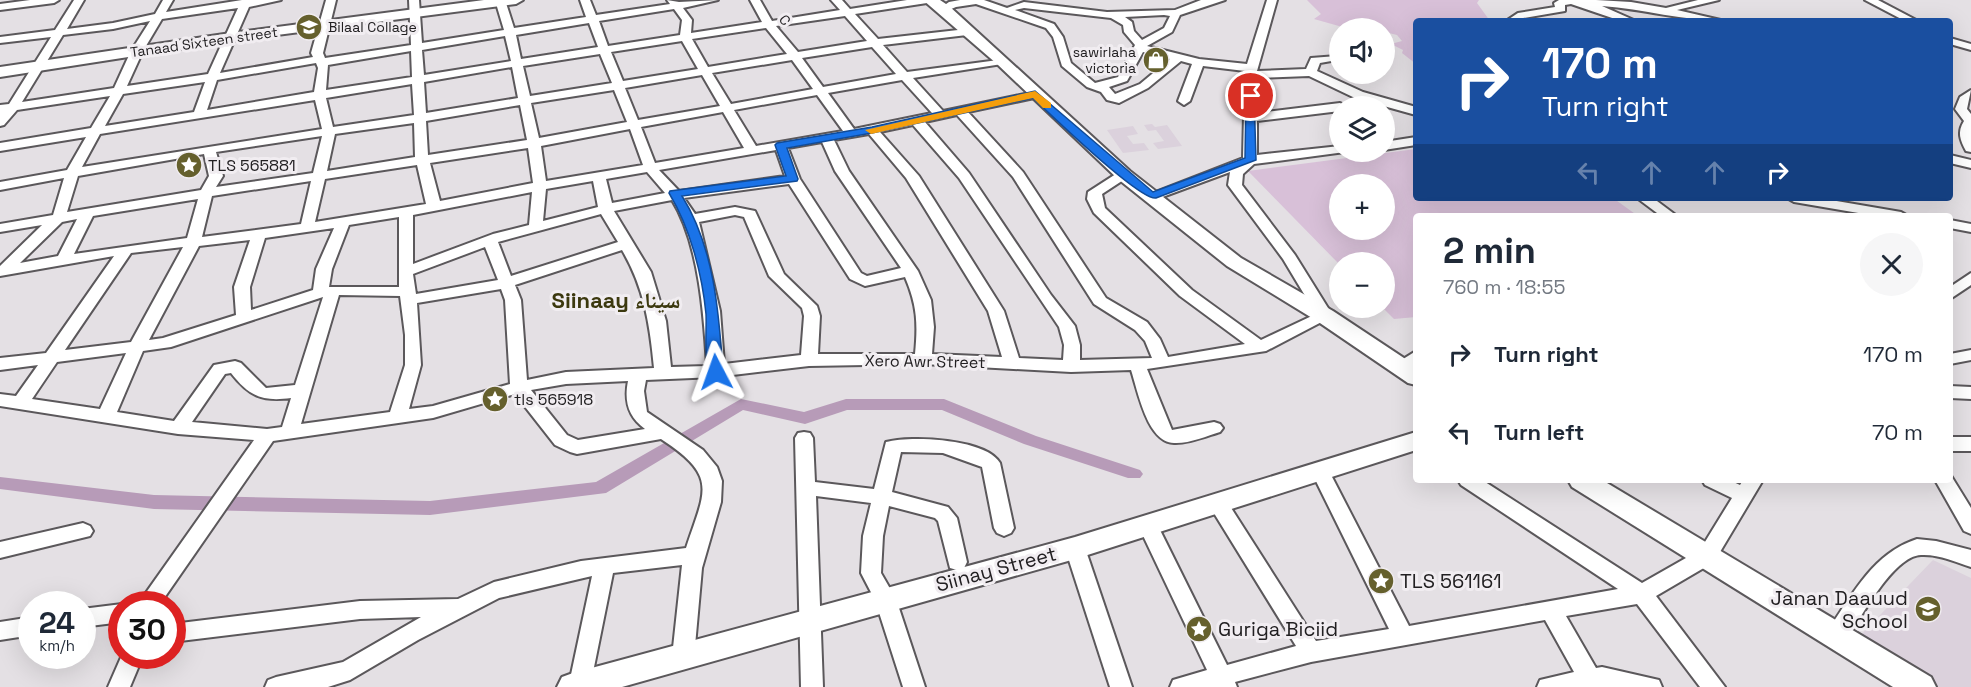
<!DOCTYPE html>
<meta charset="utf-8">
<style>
body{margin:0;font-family:"Space Grotesk","Noto Naskh Arabic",sans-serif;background:#f6f6f7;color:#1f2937;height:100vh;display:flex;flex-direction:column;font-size:22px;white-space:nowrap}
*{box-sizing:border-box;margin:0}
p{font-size:20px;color:#747a83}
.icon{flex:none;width:33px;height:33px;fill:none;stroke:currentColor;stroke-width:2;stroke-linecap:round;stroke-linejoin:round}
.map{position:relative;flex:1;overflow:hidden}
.details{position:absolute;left:1413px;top:213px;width:540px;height:270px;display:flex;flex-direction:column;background:#fff;border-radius:6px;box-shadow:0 6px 24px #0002}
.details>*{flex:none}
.guide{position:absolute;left:1413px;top:18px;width:540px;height:183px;border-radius:6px;box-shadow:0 6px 24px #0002;background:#1a4fa0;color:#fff;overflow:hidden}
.buttons{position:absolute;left:1329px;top:18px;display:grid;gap:12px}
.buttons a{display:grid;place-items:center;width:66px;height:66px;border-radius:50%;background:#fff;box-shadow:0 6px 24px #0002;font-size:30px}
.speed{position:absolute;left:18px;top:591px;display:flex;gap:12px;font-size:30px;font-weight:700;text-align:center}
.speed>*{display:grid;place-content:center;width:78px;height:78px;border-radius:50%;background:#fff;box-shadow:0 6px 24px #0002;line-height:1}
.speed small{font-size:15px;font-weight:400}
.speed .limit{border:9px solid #d22;background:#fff;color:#111}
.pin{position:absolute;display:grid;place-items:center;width:51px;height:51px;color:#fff;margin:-26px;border:3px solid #fff;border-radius:50%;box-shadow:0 2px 6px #0007}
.me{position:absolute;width:66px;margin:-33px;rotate:356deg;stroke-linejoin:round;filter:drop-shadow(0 0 4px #0008)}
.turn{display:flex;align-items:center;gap:21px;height:126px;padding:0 30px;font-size:27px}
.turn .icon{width:78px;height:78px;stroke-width:2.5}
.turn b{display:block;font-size:42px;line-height:51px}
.lanes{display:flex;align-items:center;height:57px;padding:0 30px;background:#0003;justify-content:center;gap:30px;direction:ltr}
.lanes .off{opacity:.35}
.round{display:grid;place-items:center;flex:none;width:63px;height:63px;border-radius:32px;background:#f6f6f7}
.summary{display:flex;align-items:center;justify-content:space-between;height:102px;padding:0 30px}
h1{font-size:36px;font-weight:700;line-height:45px}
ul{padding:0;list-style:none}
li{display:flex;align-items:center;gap:18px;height:78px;padding:0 30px}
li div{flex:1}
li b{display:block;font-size:22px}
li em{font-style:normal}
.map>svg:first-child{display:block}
.built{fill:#dbd1dc}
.green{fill:#d8c0d8;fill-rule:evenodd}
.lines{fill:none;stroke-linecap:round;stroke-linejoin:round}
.canal{fill:#b79bb8;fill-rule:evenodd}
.street-casing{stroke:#5b585b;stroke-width:4}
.secondary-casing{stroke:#5b585b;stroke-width:4}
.street{fill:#fff;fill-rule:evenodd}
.secondary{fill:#fff;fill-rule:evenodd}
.route{fill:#1a73e8;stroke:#114b97;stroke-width:1.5}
.slow{fill:#f59e0b}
.labels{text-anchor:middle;stroke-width:6;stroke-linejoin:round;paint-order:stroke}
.far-street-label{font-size:14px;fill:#222022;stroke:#f1edf1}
.far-poi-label{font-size:14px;fill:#222022;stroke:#f1edf1;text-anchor:start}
.poi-label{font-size:16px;fill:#222022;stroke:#f1edf1;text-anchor:start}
.street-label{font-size:16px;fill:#222022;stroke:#f1edf1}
.near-street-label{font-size:20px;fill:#222022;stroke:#f1edf1}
.near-poi-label{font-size:20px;fill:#222022;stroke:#f1edf1;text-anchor:start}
.district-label{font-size:22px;font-weight:bold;fill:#3c390f;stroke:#f1edf1}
</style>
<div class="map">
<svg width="1971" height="687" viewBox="0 0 1971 687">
<rect width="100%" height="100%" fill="#e4e0e4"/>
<!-- built -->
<g class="built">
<polygon points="1152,124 1155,127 1167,125 1182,146 1158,149 1153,143 1164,141 1156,130 1148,131 1144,125"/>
<polygon points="1133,126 1138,134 1127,136 1133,144 1144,143 1149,150 1123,153 1107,130"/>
<polygon points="1933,560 1971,578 1971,687 1936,687 1856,640"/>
</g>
<!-- green -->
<g class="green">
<polygon points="1307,0 1479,0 1477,3 1490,21 1416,21 1416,64 1402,53 1403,50 1391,44 1402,41 1397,35 1385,32 1384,28 1346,28 1314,19 1321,14"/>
<path d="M1416,149V198H1613L1638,216H1416V317L1394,319L1383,308L1384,262L1339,264L1248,171ZM1384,184V230H1340V184Z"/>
</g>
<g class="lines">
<!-- canal -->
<polygon class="canal" points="741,399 804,412 846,399 944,399 1036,436 1140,470 1143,474 1140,478 1128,478 1024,444 942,410 847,410 805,424 743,410 606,493 430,515 154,509 0,489 0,477 154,495 430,501 596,482"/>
<defs>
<g id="street">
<polygon points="30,0 59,0 54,3 0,10 0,4"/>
<path d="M74,0H84L67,29L113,23L155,14L163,0H173L166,12L242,0H281L249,7L220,73L313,57L311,53L326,0H336L323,53L325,58L411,45L409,0H419L422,43L504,30L495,0H505L514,28L586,17L580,0H590L596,15L670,4L667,0L679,2L718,0L683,8L692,20L691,33L762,22L750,0H760L772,21L840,10L831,0H842L850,9L907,0H932L927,3L855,14L878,39L967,29L972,32L967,35L883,45L907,72L1006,59L1008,61L1002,64L913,78L943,111L1039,91V97L968,112L1023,172L1106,298L1147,322L1160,339L1168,357L1245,344L1180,296L1094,213L1087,199L1088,192L1119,172L1124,171L1131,175L1102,194L1105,208L1192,290L1261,340L1316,314L1283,259L1228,185L1230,172L1157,199L1152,200L1145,196L1243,158L1245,71L1203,66L1190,101L1184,105L1178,101L1192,64L1181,61L1148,88L1119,103L1107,100L1101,92L1087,87L1062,66L1053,37L1046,28L976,4L956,7L944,12L939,9L949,2L960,0H984L1007,8L1024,2L1107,12L1175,10L1201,0H1225L1180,15L1172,32L1147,46L1199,59L1247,64L1267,0H1277L1257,71L1306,69L1311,58L1337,56V60L1320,63L1317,71L1363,92L1416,107V115L1355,98L1309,76L1257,78V113L1340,103L1346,106H1340V111L1257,121V155L1340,146V152H1345L1254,164L1243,174L1242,185L1295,255L1333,316L1266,351L1147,369L1172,430L1214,422L1220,424L1223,428L1220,432C1207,436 1188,444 1174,443C1147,442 1138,391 1131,370L1071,372L923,364L809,366L716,377L646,380L644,391L647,412L703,450L717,467L722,481L721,502L702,568L694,657L691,664L683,667L675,664L672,657L682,565L613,573L590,687H570L569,684L592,576L499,598L418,640L350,680L328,687H265L268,680L276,677L343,662L421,617L360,619L172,642V624L360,601L458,599L494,582L581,561L686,548C705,490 719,477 661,439L577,454L570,452L555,445L515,394L433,418L273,441L160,604H138L254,440L178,434L0,406V394L16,396L38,365L0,370V358L46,353L114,256L0,276V266L42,225L0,232V224L53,215L64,178L0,190V182L67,170L86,137L0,151V143L91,128L110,96L17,110L4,125L0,126V105L9,104L51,37L0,43V37L55,30ZM238,8L208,74L127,86L143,51L162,19ZM1024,8L1111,18L1123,25L1124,32L1135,45L1118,77L1095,83L1071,63L1063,37L1054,24L1015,10ZM674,9L682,20L680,35L608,46L599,21ZM1164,15L1170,16L1164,28L1142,40L1134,31L1132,22L1125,17ZM845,16L867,41L798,52L776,26ZM150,21L131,51L114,88L22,102L63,35L113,29ZM589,23L598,47L521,59L516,35ZM766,28L787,54L708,67L692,39ZM505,36L511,61L424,75L422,50ZM682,41L698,69L623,81L611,52ZM872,47L896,74L823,87L802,58ZM411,51L412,77L326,90L328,65ZM1143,52L1170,59L1140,84L1115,94L1109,87L1127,81ZM600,54L612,83L530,96L523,66ZM792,60L813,89L731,104L712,73ZM316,63L318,68L314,92L207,110L217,80ZM512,67L518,98L426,113L424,82ZM702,75L720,106L638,120L625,88ZM902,80L932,113L854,129L828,93ZM205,82L194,112L105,126L123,94ZM412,84L414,115L333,127L326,98ZM614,90L627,122L539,138L531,103ZM817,95L843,131L756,146L734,110ZM315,100L322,129L82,167L100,134ZM520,105L527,140L428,155L426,121ZM723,112L744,148L655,163L641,127ZM957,115L1013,177L1094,304L1135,330L1145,341L1152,358L1080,360V345L1075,326L1051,295L969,173L925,122ZM414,123L415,157L327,171L335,134ZM913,125L959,178L1059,327L1064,345L1063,360L1019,358L1004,311L919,176L880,132ZM630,129L643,165L546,181L541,146ZM869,134L906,178L988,311L1002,357L932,354L934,327L931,300L918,271L849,171L834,140ZM322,136L313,173L216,187L223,176L216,152ZM822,142L835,171L901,268L867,276L861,273L800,179L788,148ZM528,148L533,183L440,201L430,163ZM776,150L785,176L679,191L659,170ZM204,154L209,176L201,190L67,212L78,176ZM417,165L426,204L315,222L325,179ZM647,172L665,193L612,203L606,179ZM311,181L301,224L202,237L212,196ZM593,181L598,207L543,221L546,189ZM789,184L850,279L865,286L905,277C917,305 918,323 915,354H818L820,316L817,306L784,274L755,211L735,207L695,214L684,198ZM532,192L529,225L493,234L413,264V215ZM198,199L187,238L74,254L93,216ZM672,200C699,243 704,316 707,366L671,367L666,321L651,272L614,211ZM601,214L618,242L511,276L498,242ZM735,215L744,217L769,276L802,308L804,316L801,355L724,364L720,311L699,222ZM399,217V287H329L332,269L349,225ZM77,219L58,256L20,263L62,222ZM334,228L316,269L313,290L251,310L250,287L265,238ZM250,240L234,287L236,315L163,338L149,340L199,246ZM183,247L131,342L65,350L131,253ZM485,247L498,280L416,294L413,274ZM622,250C644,287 650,325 654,368L566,372L527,380L521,300L515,285ZM501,289L505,300L510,384L433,406L409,409L421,365L417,303ZM339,295L400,296L405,335V365L390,412L301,424ZM323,297L295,385L266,388L241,363L235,361L214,365L174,421L117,412L143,351L171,347ZM126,353L100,409L32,399L57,362ZM231,373C249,396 262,402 291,398L282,427L267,429L192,422L225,374ZM628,381C624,401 628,417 645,429L578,440L567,435L531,390L566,384Z"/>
<path d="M1596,0L1631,2L1666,8L1698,0H1719L1677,10L1725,21C1684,21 1643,9 1602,6L1636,21H1621L1571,4L1565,5V11L1506,21L1518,13L1555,7L1554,3L1559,0Z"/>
<polygon points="1865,0 1878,0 1918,21 1905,21"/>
<polygon points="1950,38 1971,44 1971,50 1950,44"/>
<path d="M1971,90L1967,109L1971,114V152L1966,151C1960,140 1957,132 1964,121L1955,109L1960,97Z"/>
<polygon points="1416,137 1416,145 1384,150 1384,142"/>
<polygon points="1950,155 1971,160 1971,168 1950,163"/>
<polygon points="1637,198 1653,198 1677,216 1661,216"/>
<polygon points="1787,198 1819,198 1901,212 1908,216 1876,216 1794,202"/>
<polygon points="1950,220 1971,224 1971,232 1950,228"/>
<polygon points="1971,273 1971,285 1950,299 1950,287"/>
<polygon points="1971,350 1971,360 1950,364 1950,354"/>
<polygon points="1416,351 1416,364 1406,370 1394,370 1392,366"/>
<polygon points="1950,386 1971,387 1971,399 1950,398"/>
<path d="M804,432L810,433L813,438L815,482L874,489L886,442C911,435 987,439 1000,463L1014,528L1011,533L1004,536L997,533L994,528L982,467L943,453L901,452L892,492L948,507L957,518L967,562L964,568L957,570L950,568L938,521L935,518L889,506L883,536L881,573L896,599L925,687H903L875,600L861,573L863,536L871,503L816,496L823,687H801L795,438L798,433Z"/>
<rect x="1950" y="437" width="21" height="14"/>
<polygon points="1321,466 1328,468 1330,473 1409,626 1618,589 1461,485 1458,480 1482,480 1642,583 1700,550 1732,498 1705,485 1702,480 1729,480 1740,485 1743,480 1763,480 1714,562 1656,596 1725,687 1700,687 1637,604 1566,616 1596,668 1602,667 1659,680 1662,687 1537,687 1540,680 1574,672 1545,620 1311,662 1235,682 1237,687 1170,687 1173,680 1207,670 1138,525 1141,520 1148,517 1155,520 1227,665 1296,646 1209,505 1212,500 1219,498 1226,500 1316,641 1389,629 1312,473 1314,468"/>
<polygon points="1950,474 1971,508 1971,534 1964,531 1935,480 1950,480"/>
<polygon points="83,523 90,526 93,531 90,536 0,558 0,542"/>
<path d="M1917,539L1936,541L1971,550V567C1956,562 1938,554 1921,555C1893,556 1860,619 1846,641L1838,643L1830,641L1827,634L1830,627C1854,592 1874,553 1917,539Z"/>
<polygon points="1075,540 1082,542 1085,548 1132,687 1110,687 1065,548 1068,542"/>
<polygon points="122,604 122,622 82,627 82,609"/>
<polygon points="32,617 32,635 0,640 0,622"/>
<polygon points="122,655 143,656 130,687 108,687"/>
</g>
<g id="secondary">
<polygon points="484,0 523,0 516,4 231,41 0,77 0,67 231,33"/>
<polygon points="923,0 940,0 949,6 1130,171 1241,258 1333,311 1416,366 1416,385 1408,383 1317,321 1227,266 1118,179 997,64"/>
<polygon points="1416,432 1416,450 1075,559 622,687 557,687 562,677 573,673 1075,537"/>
<polygon points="1568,480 1602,480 1931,677 1936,687 1893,687 1572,487"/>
</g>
</defs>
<!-- street casing -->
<use href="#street" class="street-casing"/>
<!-- secondary casing -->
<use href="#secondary" class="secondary-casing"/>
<!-- street -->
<use href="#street" class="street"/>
<!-- secondary -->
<use href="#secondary" class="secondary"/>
</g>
<!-- route -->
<path class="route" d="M1035,91L1153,192L1245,158L1246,96L1254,94L1256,160L1156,198C1140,201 1050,114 1033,98L872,133L787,148L798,179L797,181L682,196C714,247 719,312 723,372L716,376L711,375C703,359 707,332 706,314C702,273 690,228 669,193L670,191L786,176L775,145L777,143L872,127Z"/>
<!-- slow -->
<polygon class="slow" points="1035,91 1051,103 1051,108 1043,108 1033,98 871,134 865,130"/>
<!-- icons -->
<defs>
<symbol id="school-disc" viewBox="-11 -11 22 22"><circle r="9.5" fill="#65602d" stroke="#f1edf1"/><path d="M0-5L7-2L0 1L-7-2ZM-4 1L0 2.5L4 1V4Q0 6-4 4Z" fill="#fff"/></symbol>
<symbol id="shop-disc" viewBox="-11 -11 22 22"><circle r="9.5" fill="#65602d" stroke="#f1edf1"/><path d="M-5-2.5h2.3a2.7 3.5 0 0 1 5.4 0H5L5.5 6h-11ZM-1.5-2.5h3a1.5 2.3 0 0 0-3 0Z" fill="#fff"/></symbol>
<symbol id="sight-disc" viewBox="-11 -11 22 22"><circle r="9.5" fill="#65602d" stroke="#f1edf1"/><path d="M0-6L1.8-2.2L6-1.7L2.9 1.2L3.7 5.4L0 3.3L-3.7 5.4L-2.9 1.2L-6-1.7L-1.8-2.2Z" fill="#fff"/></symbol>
</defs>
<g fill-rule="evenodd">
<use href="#school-disc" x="294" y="12" width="30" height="30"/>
<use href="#shop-disc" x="1141" y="45" width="30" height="30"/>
<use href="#sight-disc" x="174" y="150" width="30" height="30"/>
<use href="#sight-disc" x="480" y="384" width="30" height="30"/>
<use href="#sight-disc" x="1366" y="566" width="30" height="30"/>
<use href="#school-disc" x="1913" y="594" width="30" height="30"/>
<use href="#sight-disc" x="1184" y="614" width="30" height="30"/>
</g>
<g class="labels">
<!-- far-street labels -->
<g class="far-street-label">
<text transform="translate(785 20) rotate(52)" y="5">C</text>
<text transform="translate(204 42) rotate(-8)" y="5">Tanaad Sixteen street</text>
</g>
<!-- far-poi labels -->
<g class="far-poi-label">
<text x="328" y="32">Bilaal Collage</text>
<text x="1136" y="57" text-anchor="end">sawirlaha<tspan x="1136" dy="16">victoria</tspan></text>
</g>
<!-- poi labels -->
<g class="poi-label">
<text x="208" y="171">TLS 565881</text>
<text x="514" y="405">tls 565918</text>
</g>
<!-- street labels -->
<g class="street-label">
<text transform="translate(925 361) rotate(1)" y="6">Xero Awr Street</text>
</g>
<!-- near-street labels -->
<g class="near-street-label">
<text transform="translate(996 569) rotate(-15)" y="7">Siinay Street</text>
</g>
<!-- near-poi labels -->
<g class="near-poi-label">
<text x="1400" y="588">TLS 561161</text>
<text x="1908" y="605" text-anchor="end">Janan Daauud<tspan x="1908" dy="23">School</tspan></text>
<text x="1218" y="636">Guriga Biciid</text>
</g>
<!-- district labels -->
<g class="district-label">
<text x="616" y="308">Siinaay سيناء</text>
</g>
</g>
</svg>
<div class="buttons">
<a><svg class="icon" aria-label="sound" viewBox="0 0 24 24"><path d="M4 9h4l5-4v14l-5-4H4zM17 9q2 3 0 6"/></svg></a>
<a><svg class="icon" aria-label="layers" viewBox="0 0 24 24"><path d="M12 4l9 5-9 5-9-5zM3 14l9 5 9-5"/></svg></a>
<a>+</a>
<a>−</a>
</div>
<div class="speed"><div>24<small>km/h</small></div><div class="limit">30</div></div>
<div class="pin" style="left:1251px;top:96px;background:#d93025"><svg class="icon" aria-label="arrive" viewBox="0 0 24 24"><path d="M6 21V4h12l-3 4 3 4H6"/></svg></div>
<svg class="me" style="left:716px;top:372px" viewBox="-20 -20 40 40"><path d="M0-17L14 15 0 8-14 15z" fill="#1a73e8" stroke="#fff" stroke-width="4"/></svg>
<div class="guide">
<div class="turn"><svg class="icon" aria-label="right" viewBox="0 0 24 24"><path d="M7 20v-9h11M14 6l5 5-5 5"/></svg><div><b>170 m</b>Turn right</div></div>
<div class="lanes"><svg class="icon off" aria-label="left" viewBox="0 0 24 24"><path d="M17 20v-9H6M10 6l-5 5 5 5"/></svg><svg class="icon off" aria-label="ahead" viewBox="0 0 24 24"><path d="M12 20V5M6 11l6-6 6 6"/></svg><svg class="icon off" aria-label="ahead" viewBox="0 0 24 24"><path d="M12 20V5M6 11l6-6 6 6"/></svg><svg class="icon" aria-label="right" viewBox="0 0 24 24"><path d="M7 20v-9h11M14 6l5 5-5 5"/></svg></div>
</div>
<section class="details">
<div class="summary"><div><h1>2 min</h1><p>760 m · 18:55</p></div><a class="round"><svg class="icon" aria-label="close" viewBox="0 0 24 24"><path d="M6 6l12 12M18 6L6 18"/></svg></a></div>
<ul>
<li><svg class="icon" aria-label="right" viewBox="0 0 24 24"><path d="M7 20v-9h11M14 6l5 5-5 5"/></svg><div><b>Turn right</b></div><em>170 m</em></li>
<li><svg class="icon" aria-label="left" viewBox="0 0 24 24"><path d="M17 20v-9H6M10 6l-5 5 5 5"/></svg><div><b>Turn left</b></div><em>70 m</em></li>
</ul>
</section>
</div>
